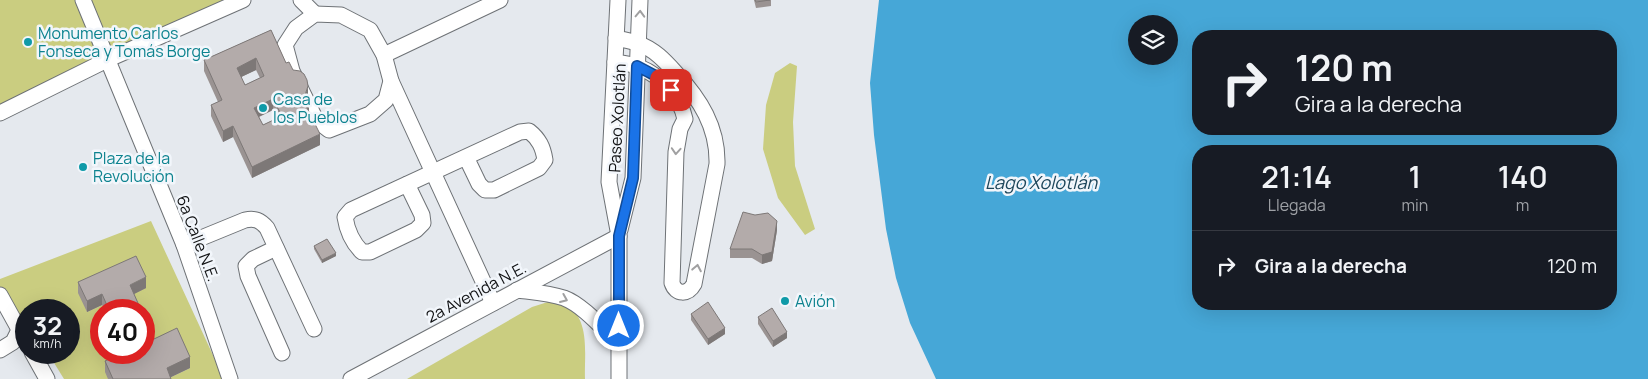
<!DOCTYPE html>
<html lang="es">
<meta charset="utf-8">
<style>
body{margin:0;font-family:Manrope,sans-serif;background:#20242c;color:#f1f3f6;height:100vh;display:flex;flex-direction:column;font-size:19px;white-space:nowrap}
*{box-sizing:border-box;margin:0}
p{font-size:16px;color:#9ea1a6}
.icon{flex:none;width:28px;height:28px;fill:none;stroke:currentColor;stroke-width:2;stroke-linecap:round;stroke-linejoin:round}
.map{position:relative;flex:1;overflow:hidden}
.details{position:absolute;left:1192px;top:145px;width:425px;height:165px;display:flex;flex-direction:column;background:#171b24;border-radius:20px;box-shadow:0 5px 20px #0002}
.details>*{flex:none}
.hud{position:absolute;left:1192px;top:30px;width:425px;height:105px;border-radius:20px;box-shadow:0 5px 20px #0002;background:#171b24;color:#f1f3f6;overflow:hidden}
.buttons{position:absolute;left:1128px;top:15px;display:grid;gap:10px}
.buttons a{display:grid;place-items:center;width:50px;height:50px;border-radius:50%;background:#171b24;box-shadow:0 5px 20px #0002;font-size:25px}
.speed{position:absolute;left:15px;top:299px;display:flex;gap:10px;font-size:25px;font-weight:700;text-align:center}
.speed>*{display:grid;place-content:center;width:65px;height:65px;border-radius:50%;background:#171b24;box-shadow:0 5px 20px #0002;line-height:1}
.speed small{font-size:12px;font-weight:400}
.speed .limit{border:8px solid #d22;background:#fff;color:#111}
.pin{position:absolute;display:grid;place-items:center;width:42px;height:42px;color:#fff;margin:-21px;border-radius:10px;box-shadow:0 2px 8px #0006}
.me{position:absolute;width:55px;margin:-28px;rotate:0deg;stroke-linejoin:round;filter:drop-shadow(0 0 4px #0008)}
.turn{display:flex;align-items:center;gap:18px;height:105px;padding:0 20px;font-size:22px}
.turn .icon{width:65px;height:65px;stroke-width:2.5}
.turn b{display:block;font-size:35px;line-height:42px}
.eta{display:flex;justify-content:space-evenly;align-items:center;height:85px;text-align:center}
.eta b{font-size:30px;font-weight:600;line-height:35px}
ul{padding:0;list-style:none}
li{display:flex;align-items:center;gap:15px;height:70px;padding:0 20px;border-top:1px solid #363941}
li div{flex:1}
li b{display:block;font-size:19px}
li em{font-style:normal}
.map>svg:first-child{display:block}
.green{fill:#cacd80}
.water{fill:#46a7d7;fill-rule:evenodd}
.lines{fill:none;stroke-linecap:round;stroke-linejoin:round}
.minor-casing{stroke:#6e7276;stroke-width:17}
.minor{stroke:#fff;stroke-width:15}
.wall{fill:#9a9392;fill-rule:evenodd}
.shaded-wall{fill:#7d7877}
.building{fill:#b3abaa;stroke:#7d7877;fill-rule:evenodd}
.oneway{stroke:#a0a0a1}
.route-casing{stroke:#114b97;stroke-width:12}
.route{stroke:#1a73e8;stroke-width:9}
.culture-dot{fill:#0f9aa8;stroke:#f2f6fb;stroke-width:2}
.labels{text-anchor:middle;stroke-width:5;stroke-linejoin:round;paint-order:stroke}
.culture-label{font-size:16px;fill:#0d838f;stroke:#f2f6fb;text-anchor:start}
.street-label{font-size:16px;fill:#111214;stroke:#f2f6fb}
.water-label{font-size:18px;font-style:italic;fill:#1d465b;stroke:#f2f6fb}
</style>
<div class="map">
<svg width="1648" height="379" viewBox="0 0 1648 379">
<rect width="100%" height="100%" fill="#e5e9ee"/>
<!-- green -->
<g class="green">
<polygon points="0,0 243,0 0,113"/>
<polygon points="790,63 797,66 793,122 795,166 815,229 805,235 778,198 763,149 766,105 775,73"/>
<polygon points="151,221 224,379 167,379 190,368 154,350 144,327 144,310 136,310 130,296 136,267 87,312 102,305 104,310 101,310 101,352 124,353 128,362 108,379 64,379 48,353 69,352 69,310 26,310 26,327 0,295 0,279"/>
<path d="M551,301C556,302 562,303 566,305C591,319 584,355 585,379H407L532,307Z"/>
</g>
<!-- water -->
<path class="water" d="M879,0H1648V379H936L910,323L896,278L886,229L874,135L870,83ZM1136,24H1169V56H1136ZM1199,36H1611V129H1199ZM1199,151H1611V304H1199Z"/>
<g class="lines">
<defs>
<g id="minor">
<polyline points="83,0 184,245 230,379"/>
<polyline points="301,0 315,14"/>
<polyline points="618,0 609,182 619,236 619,379"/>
<polygon points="315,14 341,15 370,30 384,55 391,81 386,100 370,114 329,130 316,120 292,71 285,45 296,28"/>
<polyline points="384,55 500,0"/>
<path d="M615,62C623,63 632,64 639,67C661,76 680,96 685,119L680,129L676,152L672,283C676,295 688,295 694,284L717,164C718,127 700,99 675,72C665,61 654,49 639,44C632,41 624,40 616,38"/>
<polyline points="391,81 493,303"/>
<polyline points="0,113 109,59 243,0"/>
<path d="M407,184L422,215L423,223L416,230L370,252H362C353,243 347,230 345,217L351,210L520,132L529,131C539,139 543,147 545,160L539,168L494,190H485L479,184L466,157"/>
<polyline points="620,230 633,178 640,0"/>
<path d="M184,245L245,220C255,218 260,220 267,228L314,329"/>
<polyline points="276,248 253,259 246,266 248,276 282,353"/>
<path d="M517,290C533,292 549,293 564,298C583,305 604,330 619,344"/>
<polyline points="0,295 26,342"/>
<polyline points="0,350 13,342 19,330"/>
<polyline points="32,352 47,379"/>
<polyline points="351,379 619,236"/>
</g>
</defs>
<!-- minor casing -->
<use href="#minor" class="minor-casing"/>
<!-- minor -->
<use href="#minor" class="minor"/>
</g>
<!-- wall -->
<g class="wall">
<polygon points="754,0 771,0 771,6 756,8"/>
<path d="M271,30L286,63L293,70L308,97L307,100L309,111L320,145L252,178L233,137L223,142L211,116V105L218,102L204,71V60ZM256,70L260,78L245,85L241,77ZM273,110L277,118L263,125L259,117Z"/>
<polygon points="777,230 772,261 762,264 752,258 730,258 730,249"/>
<polygon points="314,246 336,256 322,263 314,249"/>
<polygon points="78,282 146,288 134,294 141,310 104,310 102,305 87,312 78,293"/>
<polygon points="691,314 725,334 708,345 691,320"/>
<polygon points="758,317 787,338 773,347 758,324"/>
<polygon points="154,339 190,368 171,377 171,379 108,379 105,372 105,361"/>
</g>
<!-- shaded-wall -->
<g class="shaded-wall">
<polygon points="256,58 256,70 237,79 237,68"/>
<polygon points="308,86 308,97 305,106 305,95"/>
<polygon points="273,99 273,110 254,119 254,108"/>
<polygon points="309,103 309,114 305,104"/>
<polygon points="233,126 233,137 223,142 223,131"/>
<polygon points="320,134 320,145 252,178 252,167"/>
<polygon points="777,221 777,230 772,261 762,264 762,255"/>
<polygon points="336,253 336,256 322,263 322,260"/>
<polygon points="146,277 146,288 130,296 130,285"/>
<polygon points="102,294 102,305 87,312 87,301"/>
<polygon points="725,328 725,334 708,345 708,339"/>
<polygon points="787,332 787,338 773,347 773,341"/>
<polygon points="190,357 190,368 167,379 167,368"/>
</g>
<!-- building -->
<g class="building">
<polygon points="755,0 770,0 756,2"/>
<path d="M271,30L286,63L289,62L293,70L300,71L304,74L307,80L308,86L305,95L309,103L305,104L320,134L252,167L233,126L223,131L211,105L222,100L204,60ZM256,58L264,76L245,85L237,68ZM273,99L282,116L263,125L254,108Z"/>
<polygon points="743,212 755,215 768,213 777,221 772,252 762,255 752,249 730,249"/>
<polygon points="327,239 336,253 322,260 314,246"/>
<polygon points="136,256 146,277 130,285 141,310 109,310 102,294 87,301 78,282"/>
<polygon points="708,302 725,328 708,339 691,314"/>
<polygon points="772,308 787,332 773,341 758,317"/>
<polygon points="144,316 154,339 177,328 190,357 167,368 171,379 113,379 105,361 124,352 144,352"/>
</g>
<!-- one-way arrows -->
<defs><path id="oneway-chevron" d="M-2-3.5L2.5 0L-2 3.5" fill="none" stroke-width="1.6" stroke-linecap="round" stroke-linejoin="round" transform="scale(1.25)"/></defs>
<g class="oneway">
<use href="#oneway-chevron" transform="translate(640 14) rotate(-88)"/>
<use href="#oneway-chevron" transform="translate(676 151) rotate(94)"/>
<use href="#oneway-chevron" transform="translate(697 268) rotate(-79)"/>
<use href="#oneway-chevron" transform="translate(564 299) rotate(23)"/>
</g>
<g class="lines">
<defs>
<polyline id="route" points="619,326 619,236 633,178 637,66 654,75 671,90"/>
</defs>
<!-- route casing -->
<use href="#route" class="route-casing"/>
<!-- route -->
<use href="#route" class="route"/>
</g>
<!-- markers -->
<g class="culture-dot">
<circle cx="28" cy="42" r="5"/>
<circle cx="263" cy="108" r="5"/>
<circle cx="83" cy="167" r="5"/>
<circle cx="785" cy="301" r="5"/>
</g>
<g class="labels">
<!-- culture labels -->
<g class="culture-label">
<text x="38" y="39">Monumento Carlos<tspan x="38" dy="18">Fonseca y Tomás Borge</tspan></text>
<text x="273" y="105">Casa de<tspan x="273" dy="18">los Pueblos</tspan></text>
<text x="93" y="164">Plaza de la<tspan x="93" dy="18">Revolución</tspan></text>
<text x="795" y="307">Avión</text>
</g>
<!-- street labels -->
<g class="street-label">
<text transform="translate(617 118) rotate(-87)" y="6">Paseo Xolotlán</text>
<text transform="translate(198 238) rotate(69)" y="6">6a Calle N.E.</text>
<text transform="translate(476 292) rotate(-28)" y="6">2a Avenida N.E.</text>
</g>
<!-- water labels -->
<g class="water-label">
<text x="1041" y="189">Lago Xolotlán</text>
</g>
</g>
</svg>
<div class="buttons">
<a><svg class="icon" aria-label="layers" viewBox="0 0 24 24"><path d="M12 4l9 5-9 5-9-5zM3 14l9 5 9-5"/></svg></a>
</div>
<div class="speed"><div>32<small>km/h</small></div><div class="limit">40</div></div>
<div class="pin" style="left:671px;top:90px;background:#d93025"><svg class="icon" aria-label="arrive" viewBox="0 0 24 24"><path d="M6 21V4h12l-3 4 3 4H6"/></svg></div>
<svg class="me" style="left:619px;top:326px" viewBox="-20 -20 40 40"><circle r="17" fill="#1a73e8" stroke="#fff" stroke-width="3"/><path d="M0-11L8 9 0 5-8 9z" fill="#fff"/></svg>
<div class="hud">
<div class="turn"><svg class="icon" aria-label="right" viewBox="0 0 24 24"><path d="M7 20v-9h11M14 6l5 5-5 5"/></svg><div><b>120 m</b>Gira a la derecha</div></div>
</div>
<section class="details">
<div class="eta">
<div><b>21:14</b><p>Llegada</p></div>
<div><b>1</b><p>min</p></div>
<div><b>140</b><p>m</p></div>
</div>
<ul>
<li><svg class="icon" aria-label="right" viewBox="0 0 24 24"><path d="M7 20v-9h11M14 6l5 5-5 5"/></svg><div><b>Gira a la derecha</b></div><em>120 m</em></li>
</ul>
</section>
</div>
